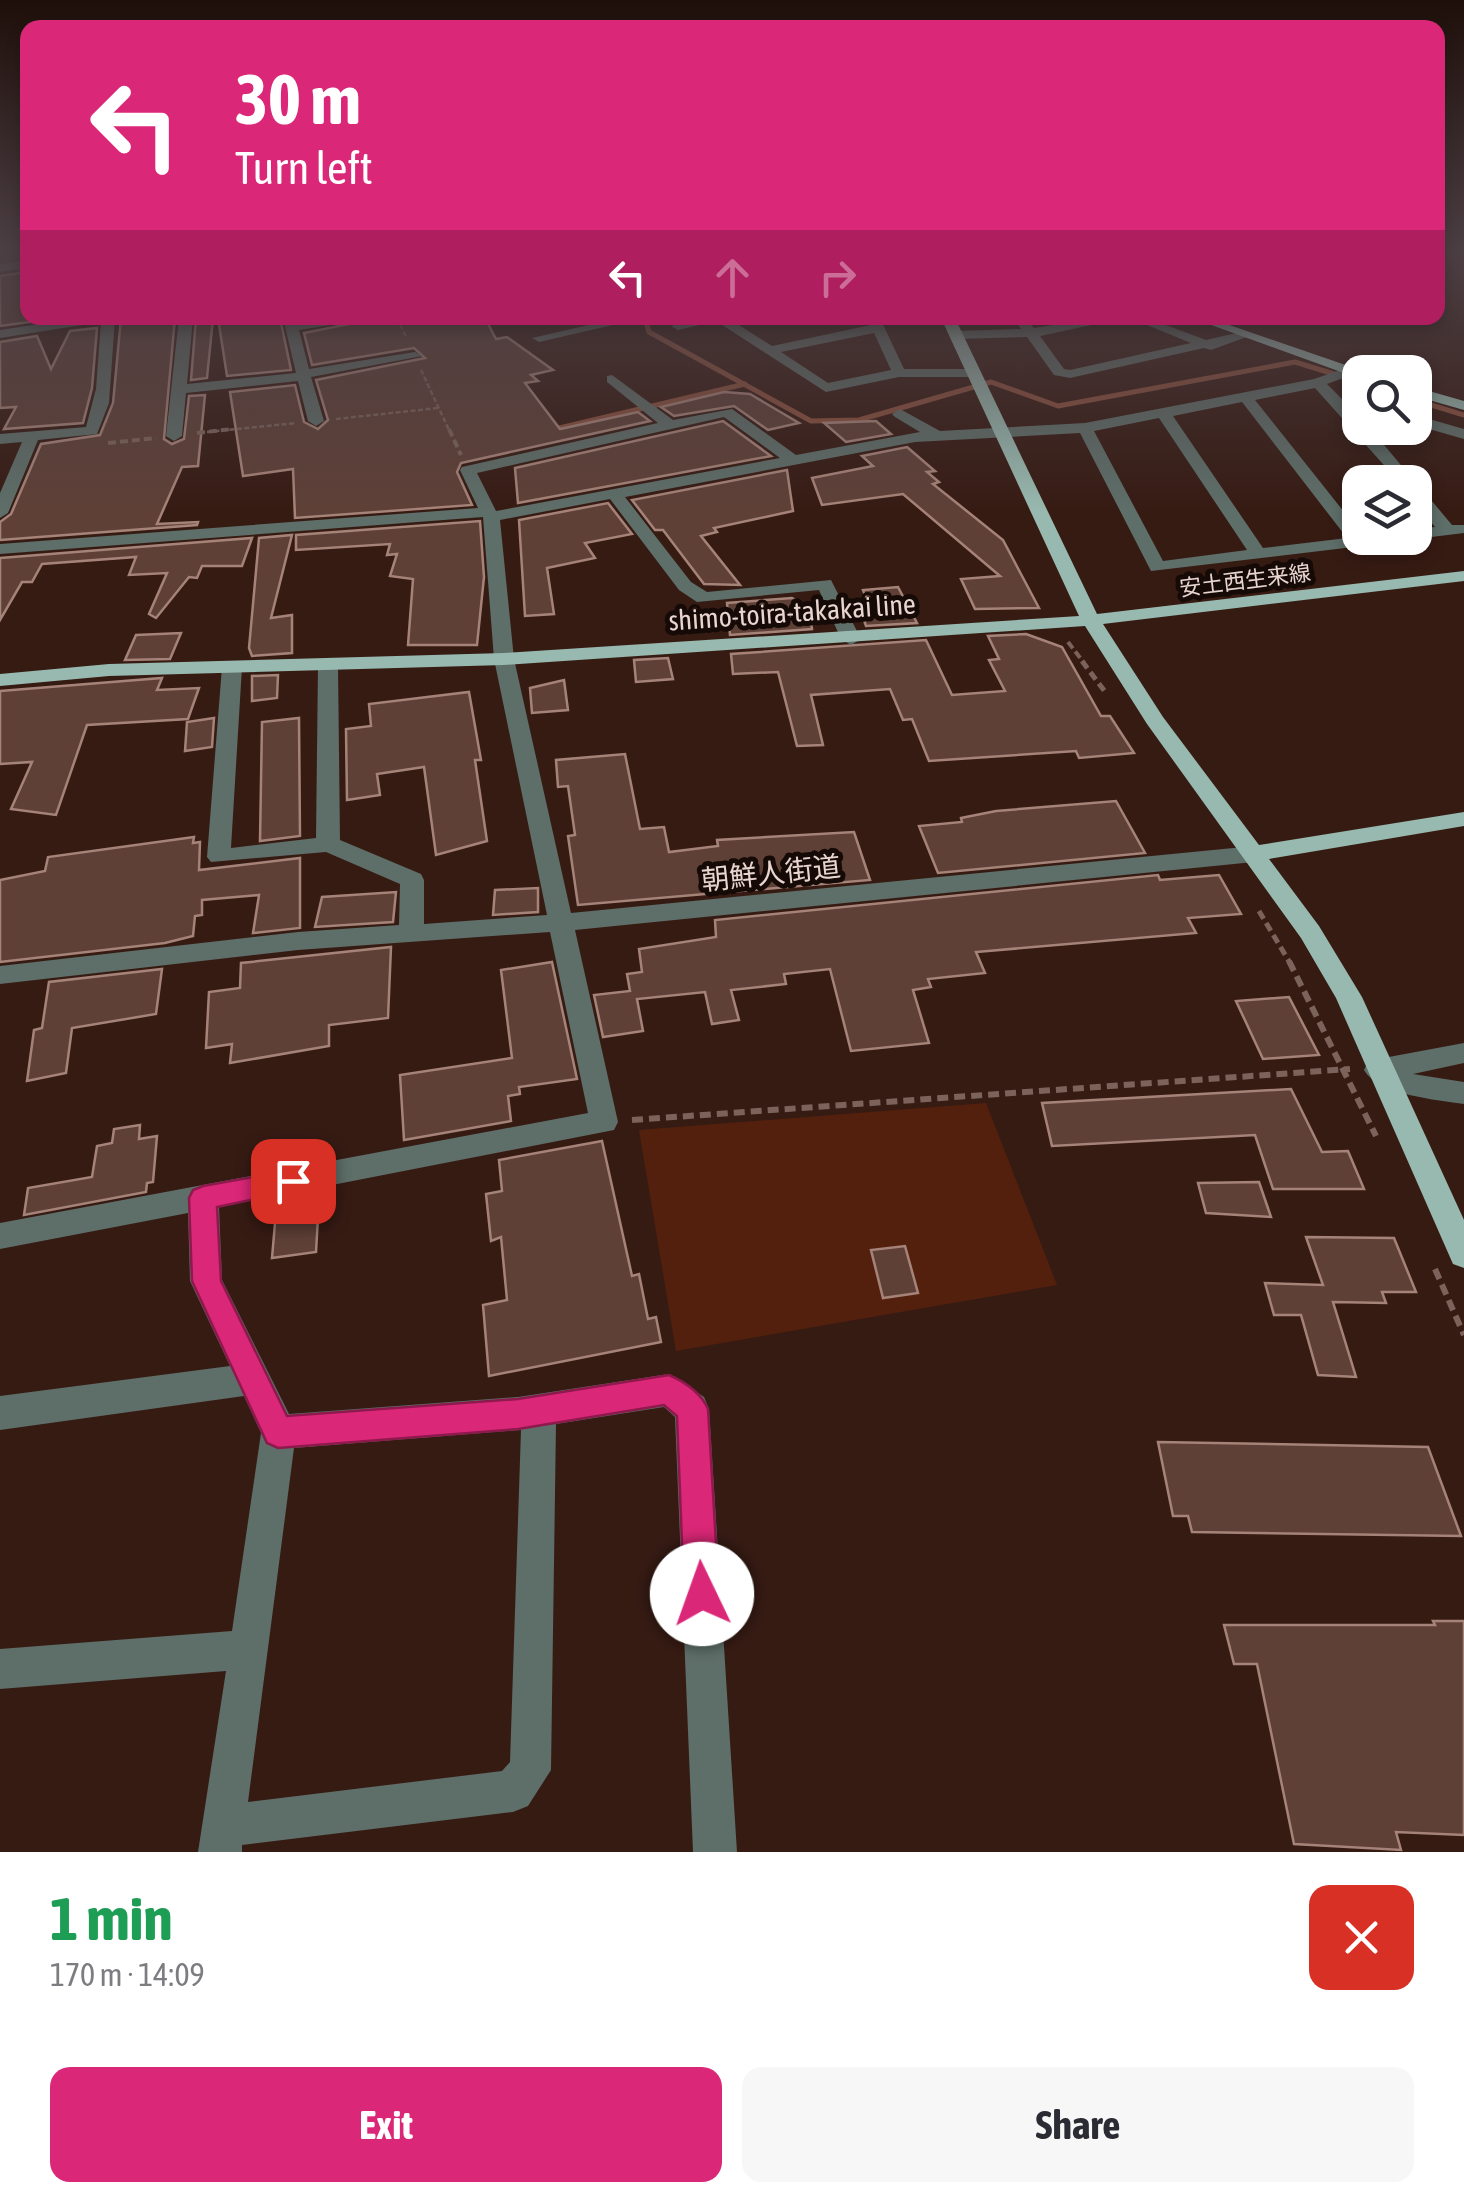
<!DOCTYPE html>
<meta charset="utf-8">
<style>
body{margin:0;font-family:"Asap Condensed","Noto Sans JP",sans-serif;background:#f7f7f7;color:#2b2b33;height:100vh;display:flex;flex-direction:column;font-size:38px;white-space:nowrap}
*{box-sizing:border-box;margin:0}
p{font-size:32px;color:#7c7c81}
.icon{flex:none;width:55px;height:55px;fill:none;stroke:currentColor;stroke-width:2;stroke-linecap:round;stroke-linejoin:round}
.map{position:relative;height:1852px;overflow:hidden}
.panel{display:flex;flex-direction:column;background:#fff;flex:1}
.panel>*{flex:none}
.guide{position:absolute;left:20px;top:20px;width:1425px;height:305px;border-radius:20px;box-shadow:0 5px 15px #0003;background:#db2777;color:#fff;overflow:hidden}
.tools{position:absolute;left:1342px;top:355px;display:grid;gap:20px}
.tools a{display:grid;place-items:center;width:90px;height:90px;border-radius:20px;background:#fff;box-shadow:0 5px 15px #0003;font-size:50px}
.pin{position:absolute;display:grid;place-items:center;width:85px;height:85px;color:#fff;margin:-42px;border-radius:20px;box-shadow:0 5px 15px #0006}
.me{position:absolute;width:110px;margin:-55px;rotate:357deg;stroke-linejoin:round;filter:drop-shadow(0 0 8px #0008)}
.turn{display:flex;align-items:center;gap:35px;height:210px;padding:0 50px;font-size:45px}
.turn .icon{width:130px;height:130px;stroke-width:2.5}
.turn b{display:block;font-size:70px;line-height:85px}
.lanes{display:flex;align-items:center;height:95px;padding:0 50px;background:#0003;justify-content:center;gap:50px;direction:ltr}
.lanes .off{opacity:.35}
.round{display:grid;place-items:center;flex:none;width:105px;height:105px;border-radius:20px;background:#f7f7f7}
.overview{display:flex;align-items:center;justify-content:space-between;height:170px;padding:0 50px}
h1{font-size:60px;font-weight:700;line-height:75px;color:#1e9e55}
.button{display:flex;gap:20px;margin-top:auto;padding:20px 50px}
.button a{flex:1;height:115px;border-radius:20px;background:#db2777;color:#fff;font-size:40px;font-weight:700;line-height:115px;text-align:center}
.button a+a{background:#f7f7f7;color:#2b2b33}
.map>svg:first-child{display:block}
.green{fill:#54200e}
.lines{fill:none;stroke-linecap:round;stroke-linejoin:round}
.stream{stroke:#8a503d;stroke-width:5}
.building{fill:#5e4037;stroke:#a68378;stroke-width:2.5}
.path-far3{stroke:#7b635c;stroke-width:2.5;stroke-dasharray:5 2.5;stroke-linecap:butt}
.path-far2{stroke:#7b635c;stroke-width:4;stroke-dasharray:8 4;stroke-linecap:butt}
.path-far1{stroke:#7b635c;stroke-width:5;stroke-dasharray:9 5;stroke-linecap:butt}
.path{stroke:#7b635c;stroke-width:6;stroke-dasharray:11 6;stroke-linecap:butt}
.minor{fill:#5e6e69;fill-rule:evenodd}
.major{fill:#98b9af;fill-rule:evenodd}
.route{fill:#db2777;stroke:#8e194d;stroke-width:2.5}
.labels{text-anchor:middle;stroke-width:10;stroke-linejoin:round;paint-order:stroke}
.far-street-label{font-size:22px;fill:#e8d5cf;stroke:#150a06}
.street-label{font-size:28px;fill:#e8d5cf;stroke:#150a06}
</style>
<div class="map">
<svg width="1464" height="1852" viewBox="0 0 1464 1852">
<rect width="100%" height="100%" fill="#361b13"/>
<!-- green -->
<polygon class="green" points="986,1103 1057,1285 676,1351 639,1130"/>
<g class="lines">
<!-- stream -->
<g class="stream">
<polyline points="645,318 649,332 811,421 859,420 991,382 1058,406 1295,362 1360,382"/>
<polyline points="1415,400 1464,415"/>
<polyline points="551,430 745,384"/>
</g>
</g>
<!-- building -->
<g class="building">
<polygon points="28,272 30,322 0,326 0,276"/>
<polygon points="121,318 175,318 164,439 172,444 184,439 189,396 205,395 198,466 182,467 157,524 198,522 197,525 0,540 0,522 11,514 41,444 100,435 113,403"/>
<polygon points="196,318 213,318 207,378 191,380"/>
<polygon points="218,318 280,318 291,370 227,376"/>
<polygon points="379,318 485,318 496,339 507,337 553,370 531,375 538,381 525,383 560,429 638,412 650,421 461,463 457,472 472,505 295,518 293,469 243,476 230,392 295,385 304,422 318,429 328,420 316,380 425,358 414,348 312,365 304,333"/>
<polygon points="97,328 92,388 83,423 4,429 16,407 0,408 0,342 37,336 51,369 70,331"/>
<polygon points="724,392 750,394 799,423 768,430 734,406 674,416 661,407"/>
<polygon points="723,421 771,456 518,503 515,468"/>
<polygon points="876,421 891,434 846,442 824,423"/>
<polygon points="907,447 935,471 927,472 939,482 933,484 1003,540 1039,608 975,609 961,579 1000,576 903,494 822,505 812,478 873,466 862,456"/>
<polygon points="787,470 793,511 714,528 717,532 701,536 740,585 704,584 663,530 655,530 632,500"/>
<polygon points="608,503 632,534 585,543 595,558 547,568 554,614 525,616 519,520"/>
<polygon points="480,521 484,577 477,645 408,645 413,579 390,576 397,554 387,555 390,544 296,550 296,535"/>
<polygon points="292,535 271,618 292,615 292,653 252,656 249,648 259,538"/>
<polygon points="252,538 242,566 202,566 197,578 189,577 156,618 149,614 167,573 129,575 136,557 42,564 32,582 22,582 0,620 0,558"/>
<polygon points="898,587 917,623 866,626 859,606 869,605 863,590"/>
<polygon points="792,598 809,607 812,629 730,635 727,603"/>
<polygon points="181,633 170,659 125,660 136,635"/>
<polygon points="1026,634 1062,647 1101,716 1110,716 1134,753 1079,758 1076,751 929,761 912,719 903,720 890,689 811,695 823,745 797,746 778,672 733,674 731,654 926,640 952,695 1005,691 989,660 999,659 988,636"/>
<polygon points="668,658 673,679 636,682 634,660"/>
<polygon points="278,675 277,698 252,701 252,676"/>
<polygon points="162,678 157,690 199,688 188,719 87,725 56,815 11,809 32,762 0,764 0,691"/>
<polygon points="564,680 568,710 532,713 530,688"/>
<polygon points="469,692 481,760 475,760 487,841 436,855 424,767 377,774 380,795 347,800 346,729 371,726 369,704"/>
<polygon points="214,718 212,747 185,751 187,722"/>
<polygon points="299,718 300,836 260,841 262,722"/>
<polygon points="625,754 640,829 664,827 669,852 718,846 717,840 854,832 870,880 578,905 568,836 575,835 568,786 558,787 556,760"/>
<polygon points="1116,801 1145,853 938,873 919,826 962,822 961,818 996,811"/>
<polygon points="194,837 193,843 200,842 199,870 300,858 300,928 253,933 259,895 202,900 202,915 195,916 193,936 165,943 0,962 0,880 45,871 48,857"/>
<polygon points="1158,875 1160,880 1219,875 1241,914 1188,918 1196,933 976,952 985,973 928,979 931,987 913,990 929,1043 851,1051 830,969 784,974 786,984 731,990 739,1020 712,1024 705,992 637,999 643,1031 603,1037 594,995 630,991 627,974 642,972 639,949 716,937 715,920"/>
<polygon points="538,888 538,912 493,915 495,890"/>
<polygon points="396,892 393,922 315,927 322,897"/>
<polygon points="391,947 388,1018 329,1025 329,1046 230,1063 232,1044 206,1048 209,992 240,988 241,963"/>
<polygon points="552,962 577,1079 519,1087 520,1094 508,1096 511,1121 404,1140 400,1075 512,1058 501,970"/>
<polygon points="162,969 156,1014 72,1028 66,1073 27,1081 34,1030 42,1028 49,982"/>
<polygon points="1289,997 1319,1055 1263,1059 1236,1001"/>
<polygon points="1291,1089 1322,1152 1348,1151 1364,1189 1273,1189 1255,1135 1052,1146 1042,1103"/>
<polygon points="140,1125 139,1139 157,1136 153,1182 147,1183 146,1192 24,1215 28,1188 92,1177 97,1146 112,1143 114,1129"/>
<polygon points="602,1141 632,1276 639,1274 648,1319 656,1317 661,1342 489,1376 483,1305 507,1300 501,1237 491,1241 486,1194 502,1191 499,1160"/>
<polygon points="1259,1182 1271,1217 1206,1213 1198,1183"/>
<polygon points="318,1217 316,1252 272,1258 275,1223"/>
<polygon points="1306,1237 1394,1238 1416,1292 1382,1292 1386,1303 1333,1302 1356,1377 1318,1375 1301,1315 1274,1315 1265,1283 1323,1285"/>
<polygon points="905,1246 918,1293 883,1298 871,1250"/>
<polygon points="1158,1442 1428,1447 1461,1536 1192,1532 1188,1516 1173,1516"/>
<polygon points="1433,1621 1464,1621 1464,1835 1396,1832 1401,1850 1294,1844 1257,1664 1234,1664 1224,1625 1435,1625"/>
</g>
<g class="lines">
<!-- path-far3 -->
<g class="path-far3">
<polyline points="397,318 406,337"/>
<polyline points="421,370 450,432"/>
<polyline points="336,419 438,408"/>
<polyline points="207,432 296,423"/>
</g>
<!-- path-far2 -->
<g class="path-far2">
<polyline points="449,429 461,455"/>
<polyline points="197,433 232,429"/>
<polyline points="108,443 156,438"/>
<polyline points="1068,642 1084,663"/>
</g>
<!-- path-far1 -->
<g class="path-far1">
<polyline points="1082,661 1106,693"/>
<polyline points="1259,911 1290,963"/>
</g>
<!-- path -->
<g class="path">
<polyline points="1289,961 1376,1136"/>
<polyline points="632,1120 1350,1069"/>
<polyline points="1435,1269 1464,1335"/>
</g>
<!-- minor -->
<g class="minor">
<polygon points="28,260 28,268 0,272 0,264"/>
<polygon points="80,318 115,318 109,403 97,434 38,440 8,513 0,518 0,493 22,442 0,444 0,434 86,427 96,389 101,322 0,338 0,330"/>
<polygon points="179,318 193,318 187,384 296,373 283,318 295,318 297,322 375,318 299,330 309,369 415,352 422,356 311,377 324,421 316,426 308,421 298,381 186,393 182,436 174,441 166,436"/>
<polygon points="619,318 643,318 539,342 532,338"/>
<path d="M698,318H728L772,346L871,325L868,318H880L904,369H974L981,373L974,377H899L826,392L716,321L678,330L671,326ZM874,333L891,370L828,383L781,352Z"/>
<polygon points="1014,318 1026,318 1034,328 1098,318 1124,318 1040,336 1064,369 1070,370 1191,343 1130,318 1147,318 1206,340 1245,331 1252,335 1211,350 1204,348 1070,378 1054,375 1027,337 956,339 949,335 956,331 1021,329"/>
<path d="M1349,367L1354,368V374L1327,384L1360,417V428H1370L1415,482H1399L1315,388L1255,400L1360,532V538H1396L1387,543L1151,571L1080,433L915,442L625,497L691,582L707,592L831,580L861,639L851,645L841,639L819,590L697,602L679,590L610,499L500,520L514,659L571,913L1254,846L1266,854L1254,862L575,930L618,1122L614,1130L219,1207L222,1280L289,1414L518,1397L669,1374L704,1397L709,1409L737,1852H693L675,1417L664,1407L556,1424L551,1770L528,1806L513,1812L242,1845V1852H198L226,1671L0,1689V1649L232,1631L261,1433L244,1396L0,1430V1396L230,1366L190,1281L188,1213L0,1249V1223L588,1113L550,932L298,950L0,984V966L298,932L399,925L400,884L326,852L211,862L207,857L222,667L232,661L242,667L231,848L316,838L318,665L328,659L338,665L340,840L421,874L424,880V924L547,915L494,659L483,517L0,554V544L478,508L460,470L462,467L658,423L607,382V376L612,375L673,420L732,409L796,455L920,432L895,417L892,414L900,409L940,431L1085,423L1314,379ZM1242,402L1347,538L1263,548L1173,416ZM724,417L780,458L496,511L477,473ZM1159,418L1247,550L1163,561L1094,431ZM521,1430L510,1762L502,1771L248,1802L294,1448Z"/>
<polygon points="1415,415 1464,429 1464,439 1415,425"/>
<polygon points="1415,487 1421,488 1452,525 1464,525 1464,533 1415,539 1409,538 1415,538 1415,529 1435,527 1415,503"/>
<path d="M1464,1043V1063L1413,1074L1464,1082V1104C1438,1100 1378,1095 1364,1070L1368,1062L1378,1059Z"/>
</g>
<!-- major -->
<g class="major">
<polygon points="941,318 955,318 1097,614 1464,571 1464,581 1103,624 1163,717 1259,845 1464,812 1464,826 1269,859 1319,926 1362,997 1464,1220 1464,1268 1453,1264 1336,998 1301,938 1147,724 1085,626 504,665 109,676 0,686 0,674 109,664 504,653 1079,616"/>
<polygon points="1192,318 1209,318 1366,372 1355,377"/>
<polygon points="1415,387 1464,401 1464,410 1415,396"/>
</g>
</g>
<!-- sky -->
<linearGradient id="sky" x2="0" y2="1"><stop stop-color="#1e0f0a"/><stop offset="0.49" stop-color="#4c3f44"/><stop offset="1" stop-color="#4c3f44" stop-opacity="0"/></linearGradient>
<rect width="1464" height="511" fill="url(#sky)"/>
<!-- route -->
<path class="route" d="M293,1170L302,1173L306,1181L302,1189L217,1207L221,1281L287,1416L518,1399L669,1375C685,1382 701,1393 708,1409L719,1594L714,1606L702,1611L690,1606L684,1594L677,1416L664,1405L518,1429L278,1448L267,1443L192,1281L189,1198L193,1190L203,1186Z"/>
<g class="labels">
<!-- far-street labels -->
<g class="far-street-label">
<text transform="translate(1245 580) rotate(-7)" y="8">安土西生来線</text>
</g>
<!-- street labels -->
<g class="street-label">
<text transform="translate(792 612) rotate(-4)" y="10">shimo-toira-takakai line</text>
<text transform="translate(771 873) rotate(-6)" y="10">朝鮮人街道</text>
</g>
</g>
</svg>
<div class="tools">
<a><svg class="icon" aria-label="search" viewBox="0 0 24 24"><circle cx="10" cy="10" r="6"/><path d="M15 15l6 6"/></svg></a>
<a><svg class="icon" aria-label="layers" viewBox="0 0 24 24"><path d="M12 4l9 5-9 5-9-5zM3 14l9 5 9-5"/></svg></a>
</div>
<div class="pin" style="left:293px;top:1181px;background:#d93025"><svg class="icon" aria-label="arrive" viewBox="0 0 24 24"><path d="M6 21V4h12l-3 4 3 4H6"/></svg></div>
<svg class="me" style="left:702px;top:1594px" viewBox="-20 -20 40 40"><circle r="19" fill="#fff"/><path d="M0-13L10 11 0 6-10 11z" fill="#db2777"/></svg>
<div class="guide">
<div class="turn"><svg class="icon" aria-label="left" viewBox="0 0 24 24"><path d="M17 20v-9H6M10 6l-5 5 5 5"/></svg><div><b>30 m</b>Turn left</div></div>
<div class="lanes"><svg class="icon" aria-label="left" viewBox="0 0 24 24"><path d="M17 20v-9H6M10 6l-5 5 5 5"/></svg><svg class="icon off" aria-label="ahead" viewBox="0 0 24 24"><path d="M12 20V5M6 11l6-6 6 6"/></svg><svg class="icon off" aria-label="right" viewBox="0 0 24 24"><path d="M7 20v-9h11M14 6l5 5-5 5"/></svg></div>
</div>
</div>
<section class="panel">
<div class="overview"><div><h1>1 min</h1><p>170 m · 14:09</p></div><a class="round" style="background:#d93025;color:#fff"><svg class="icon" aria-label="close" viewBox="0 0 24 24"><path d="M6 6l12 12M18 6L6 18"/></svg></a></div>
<div class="button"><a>Exit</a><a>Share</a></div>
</section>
